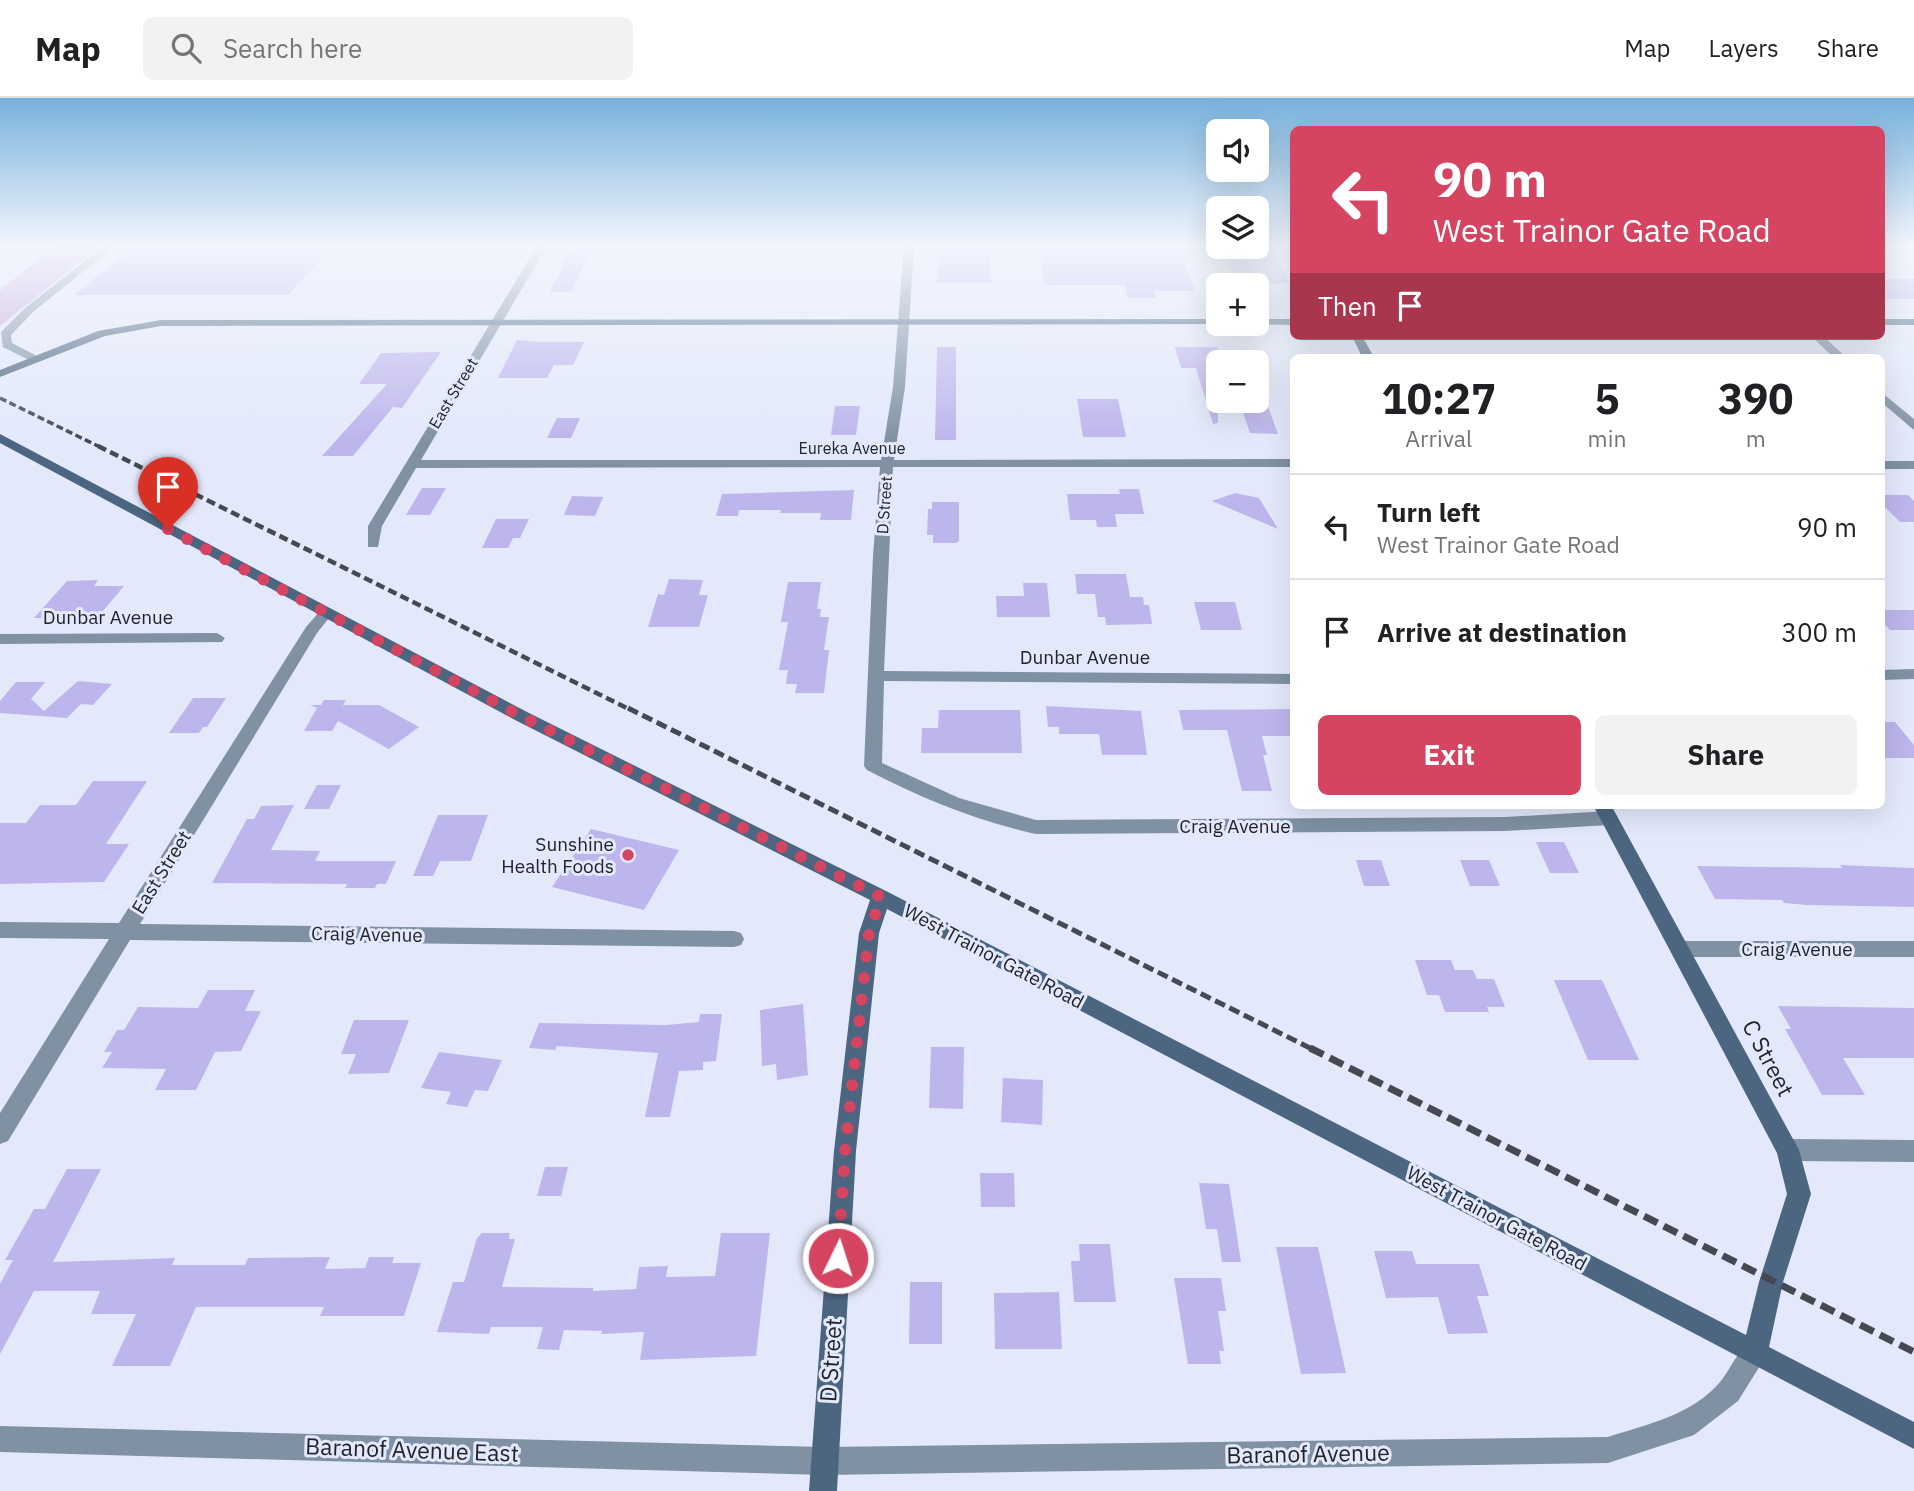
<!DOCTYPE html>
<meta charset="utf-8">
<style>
body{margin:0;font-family:"IBM Plex Sans",sans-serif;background:#f2f2f2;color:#202124;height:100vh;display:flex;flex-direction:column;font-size:26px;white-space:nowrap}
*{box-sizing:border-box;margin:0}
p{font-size:23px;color:#757577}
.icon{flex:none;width:38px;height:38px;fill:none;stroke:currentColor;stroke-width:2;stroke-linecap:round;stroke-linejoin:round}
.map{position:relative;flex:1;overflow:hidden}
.details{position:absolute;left:1290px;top:256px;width:595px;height:455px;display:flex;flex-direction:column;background:#fff;border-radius:10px;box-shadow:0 7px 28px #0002}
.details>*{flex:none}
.hud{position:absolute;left:1290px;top:28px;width:595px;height:214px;border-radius:10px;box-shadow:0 7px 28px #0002;background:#d54461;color:#fff;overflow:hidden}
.fabs{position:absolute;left:1206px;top:21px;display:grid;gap:14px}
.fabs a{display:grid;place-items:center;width:63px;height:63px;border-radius:10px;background:#fff;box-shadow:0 7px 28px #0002;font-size:35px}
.pin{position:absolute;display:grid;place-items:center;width:60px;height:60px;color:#fff;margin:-72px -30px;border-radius:50% 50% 50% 0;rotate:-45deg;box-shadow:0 0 7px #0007}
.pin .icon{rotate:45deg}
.me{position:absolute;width:77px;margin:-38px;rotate:4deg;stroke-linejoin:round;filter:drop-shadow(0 0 5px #0008)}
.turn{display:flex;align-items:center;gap:24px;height:147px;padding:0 28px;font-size:32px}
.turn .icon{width:91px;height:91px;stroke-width:2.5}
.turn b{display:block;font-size:49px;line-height:60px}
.then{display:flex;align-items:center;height:66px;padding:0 28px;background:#0003;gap:14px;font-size:26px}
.eta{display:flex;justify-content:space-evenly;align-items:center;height:119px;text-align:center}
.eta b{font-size:42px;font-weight:800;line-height:49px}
.cta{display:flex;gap:14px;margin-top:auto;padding:14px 28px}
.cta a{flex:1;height:80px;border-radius:10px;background:#d54461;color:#fff;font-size:28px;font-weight:800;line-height:80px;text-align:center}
.cta a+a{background:#f2f2f2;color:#202124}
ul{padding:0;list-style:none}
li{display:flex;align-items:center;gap:21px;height:105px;padding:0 28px;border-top:2px solid #e0e0e0}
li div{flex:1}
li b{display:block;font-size:26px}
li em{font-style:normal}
header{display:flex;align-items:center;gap:42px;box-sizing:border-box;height:98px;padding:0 35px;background:#fff;border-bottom:2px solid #e0e0e0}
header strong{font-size:33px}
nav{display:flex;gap:38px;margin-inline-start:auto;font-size:24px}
.search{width:490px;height:63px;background:#f2f2f2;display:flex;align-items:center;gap:18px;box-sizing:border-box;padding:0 24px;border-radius:10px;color:#757577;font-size:26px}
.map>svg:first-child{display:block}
.forest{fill:#c6a8db}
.building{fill:#bdb6ed}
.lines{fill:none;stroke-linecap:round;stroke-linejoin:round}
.street{fill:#7f91a3;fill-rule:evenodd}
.secondary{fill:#4c6681;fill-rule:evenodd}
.rail-far3{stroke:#464951;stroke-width:3.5;stroke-dasharray:7 3.5;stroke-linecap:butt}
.rail-far2{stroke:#464951;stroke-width:4.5;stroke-dasharray:9 4.5;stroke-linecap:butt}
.rail-far1{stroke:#464951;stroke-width:5;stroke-dasharray:11 5;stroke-linecap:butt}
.rail{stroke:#464951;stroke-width:7;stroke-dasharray:15 7;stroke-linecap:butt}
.route{stroke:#d54461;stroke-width:12;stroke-dasharray:0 21.6}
.poi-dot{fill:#d54461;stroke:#e3e9fb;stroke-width:2.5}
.labels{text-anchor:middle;stroke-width:6;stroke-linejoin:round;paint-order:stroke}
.far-street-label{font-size:16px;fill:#22242a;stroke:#e3e9fb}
.street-label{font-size:19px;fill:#22242a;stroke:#e3e9fb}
.poi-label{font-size:19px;fill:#22242a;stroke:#e3e9fb;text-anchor:end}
.near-street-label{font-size:23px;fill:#22242a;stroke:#e3e9fb}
</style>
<header>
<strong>Map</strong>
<div class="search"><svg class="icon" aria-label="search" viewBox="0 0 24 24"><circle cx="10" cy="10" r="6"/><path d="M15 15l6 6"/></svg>Search here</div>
<nav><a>Map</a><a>Layers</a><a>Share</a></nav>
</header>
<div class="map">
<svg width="1914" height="1393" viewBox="0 0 1914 1393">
<rect width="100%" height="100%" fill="#e3e9fb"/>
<!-- forest -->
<polygon class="forest" points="57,148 100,148 0,228 0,192"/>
<!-- building -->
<g class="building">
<polygon points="136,148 335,148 288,197 74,197"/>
<polygon points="572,148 592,148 572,194 550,194"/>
<polygon points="940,148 990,148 991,185 937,185"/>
<polygon points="1041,148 1177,148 1195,193 1154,193 1156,200 1128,200 1125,187 1044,187"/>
<polygon points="1271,148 1290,185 1238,186 1223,149"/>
<rect x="1881" y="181" width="33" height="20"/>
<polygon points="517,242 538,244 584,244 573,267 554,267 547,280 498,280"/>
<polygon points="937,249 956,249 956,342 935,342"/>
<polygon points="1175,249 1218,249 1218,325 1213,326 1196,270 1181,270"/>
<polygon points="441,254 402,310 393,309 353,358 322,358 387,286 359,286 381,255"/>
<polygon points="1077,301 1118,301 1126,339 1083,339"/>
<polygon points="1239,303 1266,303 1278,336 1250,335"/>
<polygon points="835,308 860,308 856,337 831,337"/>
<polygon points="557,320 580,320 571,340 547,340"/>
<polygon points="422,390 446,390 430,417 406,417"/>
<polygon points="1119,391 1139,391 1144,416 1115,416 1117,429 1097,429 1096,422 1070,422 1067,396 1120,396"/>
<polygon points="854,392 851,422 820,422 821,415 780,415 781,412 739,412 738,418 716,418 722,396"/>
<polygon points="1235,395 1259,400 1278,431 1212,403"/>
<polygon points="1881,397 1908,397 1914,403 1914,424 1900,424 1881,405"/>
<polygon points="572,398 603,399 595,418 564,417"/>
<polygon points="932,404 959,404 959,443 956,445 933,445 933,437 927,437 928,411 932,411"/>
<polygon points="496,421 529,421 520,440 513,440 508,450 482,450"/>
<polygon points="1075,476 1126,476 1130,499 1143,499 1144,507 1149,507 1152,526 1106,527 1105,519 1098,519 1095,496 1077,496"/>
<polygon points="669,481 703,482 699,497 708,497 699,529 648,529 658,496 664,497"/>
<polygon points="98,482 94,488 124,488 97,520 34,520 67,483"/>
<polygon points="788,484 821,484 817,511 821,511 820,519 829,519 824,552 829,552 824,595 795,595 797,586 786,586 788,572 779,572 788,524 781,524"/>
<polygon points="1023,485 1047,485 1050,519 997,519 996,498 1024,498"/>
<polygon points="1194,504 1235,504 1242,532 1201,532"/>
<polygon points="1881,512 1914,512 1914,532 1890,532 1881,522"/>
<polygon points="78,583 112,586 93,607 81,606 67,620 0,615 0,603 16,584 45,584 31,601 44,613"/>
<polygon points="193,600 226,600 207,629 203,629 199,635 169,635"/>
<polygon points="324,602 346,602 343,607 379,607 419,629 389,651 338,623 332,633 304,633 317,610 310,607 321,607"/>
<polygon points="1046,608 1141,613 1147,657 1102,657 1099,636 1059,636 1059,629 1048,629"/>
<polygon points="1293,611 1293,638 1262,638 1267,657 1263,657 1272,693 1242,693 1227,632 1183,632 1179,612"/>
<polygon points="939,612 1020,612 1022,655 921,655 922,630 938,630"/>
<polygon points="1881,624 1895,624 1914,647 1914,660 1881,660"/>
<polygon points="93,683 147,683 106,746 129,746 104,784 0,786 0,725 26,725 40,707 76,707"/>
<polygon points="317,687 341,687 329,711 304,711"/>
<polygon points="294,707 271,752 320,753 315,763 396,763 386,786 377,786 375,790 345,790 347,786 212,785 247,721 254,721 261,708"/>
<polygon points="438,717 488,717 471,763 440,763 433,778 413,778"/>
<polygon points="591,731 679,752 644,812 552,789"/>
<polygon points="1536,744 1564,744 1579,775 1550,775"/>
<polygon points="1356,762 1381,762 1390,788 1364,788"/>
<polygon points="1460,762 1489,762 1500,788 1470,788"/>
<polygon points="1840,767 1914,770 1914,809 1807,807 1784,805 1782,802 1715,801 1697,768 1842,770"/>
<polygon points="1415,862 1451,862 1455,872 1473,872 1477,881 1494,881 1505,909 1487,909 1489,914 1445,914 1439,897 1427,897"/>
<polygon points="1554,882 1602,882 1639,962 1588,962"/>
<polygon points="208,892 255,892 245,913 261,913 241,953 215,954 196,992 155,992 166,971 102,970 112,954 104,954 117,932 124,932 138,909 198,910"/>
<polygon points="803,906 808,977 777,982 776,966 762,968 760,912"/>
<polygon points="1778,908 1914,910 1914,960 1843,960 1865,997 1822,997 1785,931 1791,931"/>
<polygon points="700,916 722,916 716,963 703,964 703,972 679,973 670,1019 645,1019 658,955 557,948 555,952 529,950 539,925 666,927 699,924"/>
<polygon points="354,922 409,922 389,975 348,976 356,956 341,956"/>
<polygon points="931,949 964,949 963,1011 929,1010"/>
<polygon points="439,954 502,962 488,993 475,992 467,1009 446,1006 451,994 421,990"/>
<polygon points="1003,980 1043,982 1042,1027 1001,1024"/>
<polygon points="545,1069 568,1069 561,1098 537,1098"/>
<polygon points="67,1071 101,1071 53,1164 175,1160 172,1167 245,1167 248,1160 330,1159 325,1171 365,1170 369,1159 394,1159 392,1165 421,1165 404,1218 320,1218 324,1209 196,1209 170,1268 112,1268 136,1216 91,1216 100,1193 34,1193 0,1256 0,1186 13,1162 5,1162 34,1111 45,1111"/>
<polygon points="980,1075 1014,1075 1015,1109 981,1109"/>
<polygon points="1199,1085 1229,1086 1241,1164 1222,1164 1217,1131 1206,1131"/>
<polygon points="482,1135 510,1135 509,1141 515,1141 502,1189 593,1190 593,1193 636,1191 639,1169 668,1168 666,1179 715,1178 721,1135 770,1135 756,1258 640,1262 644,1234 601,1236 602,1233 564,1232 559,1252 537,1251 543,1229 491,1229 489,1236 437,1234 453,1184 464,1184 477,1140"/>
<polygon points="1079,1146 1110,1146 1116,1204 1074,1204 1071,1163 1080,1163"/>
<polygon points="1276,1149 1318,1149 1346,1275 1301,1276"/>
<polygon points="1374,1153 1412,1153 1416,1166 1479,1166 1489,1198 1477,1198 1488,1235 1448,1236 1438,1199 1386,1200"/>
<polygon points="1174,1180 1221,1180 1226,1213 1218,1213 1224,1253 1219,1253 1221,1266 1188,1266"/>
<polygon points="910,1184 942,1184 942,1246 909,1246"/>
<polygon points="1059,1194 1062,1251 995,1251 994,1195"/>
</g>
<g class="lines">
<!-- street -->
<g class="street">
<polygon points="104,148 115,148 33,214 11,237 12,245 39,259 39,263 31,263 3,249 1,234 25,210"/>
<path d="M537,148H547L421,362H881L893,289L904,148H914L905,289L894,362L1293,361V369H893L884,573L1293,576V586L884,583L882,665L959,700L1036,722L1505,719L1609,713L1615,715L1618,720L1615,725L1609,727L1505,733L1036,736C976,723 921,700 867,672L864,668L873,458L880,369L416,370L382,428L378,449H368V428Z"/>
<polygon points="1811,238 1823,238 1846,259 1833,259"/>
<polygon points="1881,294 1914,321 1914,332 1881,304"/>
<rect x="1881" y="363" width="33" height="8"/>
<polygon points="326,510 333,515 317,535 140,826 734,833 741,835 744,841 741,847 734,849 130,842 8,1043 0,1046 0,1015 109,841 0,840 0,824 119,825 306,529 321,512"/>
<polygon points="217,535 225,540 222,544 0,546 0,536"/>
<polygon points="1914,571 1914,581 1881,582 1881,572"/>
<polygon points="1680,843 1914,843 1914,859 1680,859 1673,857 1670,851 1673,845"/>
<polygon points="1788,1041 1914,1042 1914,1064 1788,1063 1780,1060 1777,1052 1780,1044"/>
<path d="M1755,1242L1764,1246L1768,1255L1738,1303L1694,1337L1608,1365L825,1377L0,1354V1328L825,1349L1608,1339C1648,1326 1692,1317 1720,1284C1732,1270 1738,1249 1755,1242Z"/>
</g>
<!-- secondary -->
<g class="secondary">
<polygon points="1218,221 1218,226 1222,226 161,228 105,238 0,279 0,272 98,233 161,222"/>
<polygon points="1256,221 1293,221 1293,227 1252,226 1256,226"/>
<rect x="1881" y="221" width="33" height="6"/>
<polygon points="1352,238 1362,238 1374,259 1362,259"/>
<polygon points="0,336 529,615 888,794 1746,1237 1759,1184 1787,1096 1777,1055 1593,707 1611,707 1799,1052 1811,1096 1783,1184 1769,1249 1914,1324 1914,1351 887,811 879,835 856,1053 837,1393 809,1393 834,1053 859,835 870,802 517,623 0,345"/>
</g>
<!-- rail-far3 -->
<polyline class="rail-far3" points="0,300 102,350"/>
<!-- rail-far2 -->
<polyline class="rail-far2" points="98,348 631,612"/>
<!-- rail-far1 -->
<polyline class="rail-far1" points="628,610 1314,952"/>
<!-- rail -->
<polyline class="rail" points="1310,950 1914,1254"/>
</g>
<!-- sky -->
<linearGradient id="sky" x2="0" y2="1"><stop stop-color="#77b1dc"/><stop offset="0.43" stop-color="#f2f5fd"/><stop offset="1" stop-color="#f2f5fd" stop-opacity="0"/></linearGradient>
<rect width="1914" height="343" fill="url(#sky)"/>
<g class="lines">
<!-- route -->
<polyline class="route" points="168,431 523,619 881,799 869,835 845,1053 838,1160"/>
</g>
<!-- markers -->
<circle class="poi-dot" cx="628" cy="757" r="7"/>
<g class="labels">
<!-- far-street labels -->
<g class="far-street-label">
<text transform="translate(453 295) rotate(-59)" y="6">East Street</text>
<text x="852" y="356">Eureka Avenue</text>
<text transform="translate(884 407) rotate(-86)" y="6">D Street</text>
</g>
<!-- street labels -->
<g class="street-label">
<text x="108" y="526">Dunbar Avenue</text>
<text x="1085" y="566">Dunbar Avenue</text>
<text x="1235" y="735">Craig Avenue</text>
<text transform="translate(161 774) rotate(-58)" y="7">East Street</text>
<text transform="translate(367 836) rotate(1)" y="7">Craig Avenue</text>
<text x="1797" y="858">Craig Avenue</text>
<text transform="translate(994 858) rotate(28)" y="7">West Trainor Gate Road</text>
<text transform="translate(1497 1120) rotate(28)" y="7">West Trainor Gate Road</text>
</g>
<!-- poi labels -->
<g class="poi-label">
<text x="614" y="753">Sunshine<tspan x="614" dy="22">Health Foods</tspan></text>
</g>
<!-- near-street labels -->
<g class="near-street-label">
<text transform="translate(1768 960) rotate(62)" y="8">C Street</text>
<text transform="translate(831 1262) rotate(-86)" y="8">D Street</text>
<text transform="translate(412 1352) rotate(2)" y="8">Baranof Avenue East</text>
<text transform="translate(1308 1356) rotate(-1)" y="8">Baranof Avenue</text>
</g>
</g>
</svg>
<div class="fabs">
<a><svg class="icon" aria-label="sound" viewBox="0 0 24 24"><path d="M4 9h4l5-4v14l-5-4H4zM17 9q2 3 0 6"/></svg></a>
<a><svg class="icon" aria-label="layers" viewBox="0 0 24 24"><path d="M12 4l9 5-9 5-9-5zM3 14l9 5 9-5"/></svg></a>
<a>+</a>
<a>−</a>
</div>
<div class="pin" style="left:168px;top:431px;background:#d93025"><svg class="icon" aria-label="arrive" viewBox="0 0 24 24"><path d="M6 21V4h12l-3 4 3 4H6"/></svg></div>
<svg class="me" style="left:838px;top:1160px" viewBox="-20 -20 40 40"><circle r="17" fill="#d54461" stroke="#fff" stroke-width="3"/><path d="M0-11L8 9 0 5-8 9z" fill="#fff"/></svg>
<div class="hud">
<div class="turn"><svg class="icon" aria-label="left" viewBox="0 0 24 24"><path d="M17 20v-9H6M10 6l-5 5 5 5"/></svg><div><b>90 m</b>West Trainor Gate Road</div></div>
<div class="then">Then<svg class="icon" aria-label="arrive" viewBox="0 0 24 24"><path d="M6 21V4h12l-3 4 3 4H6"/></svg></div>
</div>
<section class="details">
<div class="eta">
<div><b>10:27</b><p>Arrival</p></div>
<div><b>5</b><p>min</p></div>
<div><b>390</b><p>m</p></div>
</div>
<ul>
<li><svg class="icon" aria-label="left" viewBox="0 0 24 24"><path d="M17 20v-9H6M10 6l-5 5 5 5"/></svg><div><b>Turn left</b><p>West Trainor Gate Road</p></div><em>90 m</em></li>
<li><svg class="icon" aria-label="arrive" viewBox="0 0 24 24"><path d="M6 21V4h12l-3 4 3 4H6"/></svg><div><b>Arrive at destination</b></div><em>300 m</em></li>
</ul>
<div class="cta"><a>Exit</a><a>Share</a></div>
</section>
</div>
